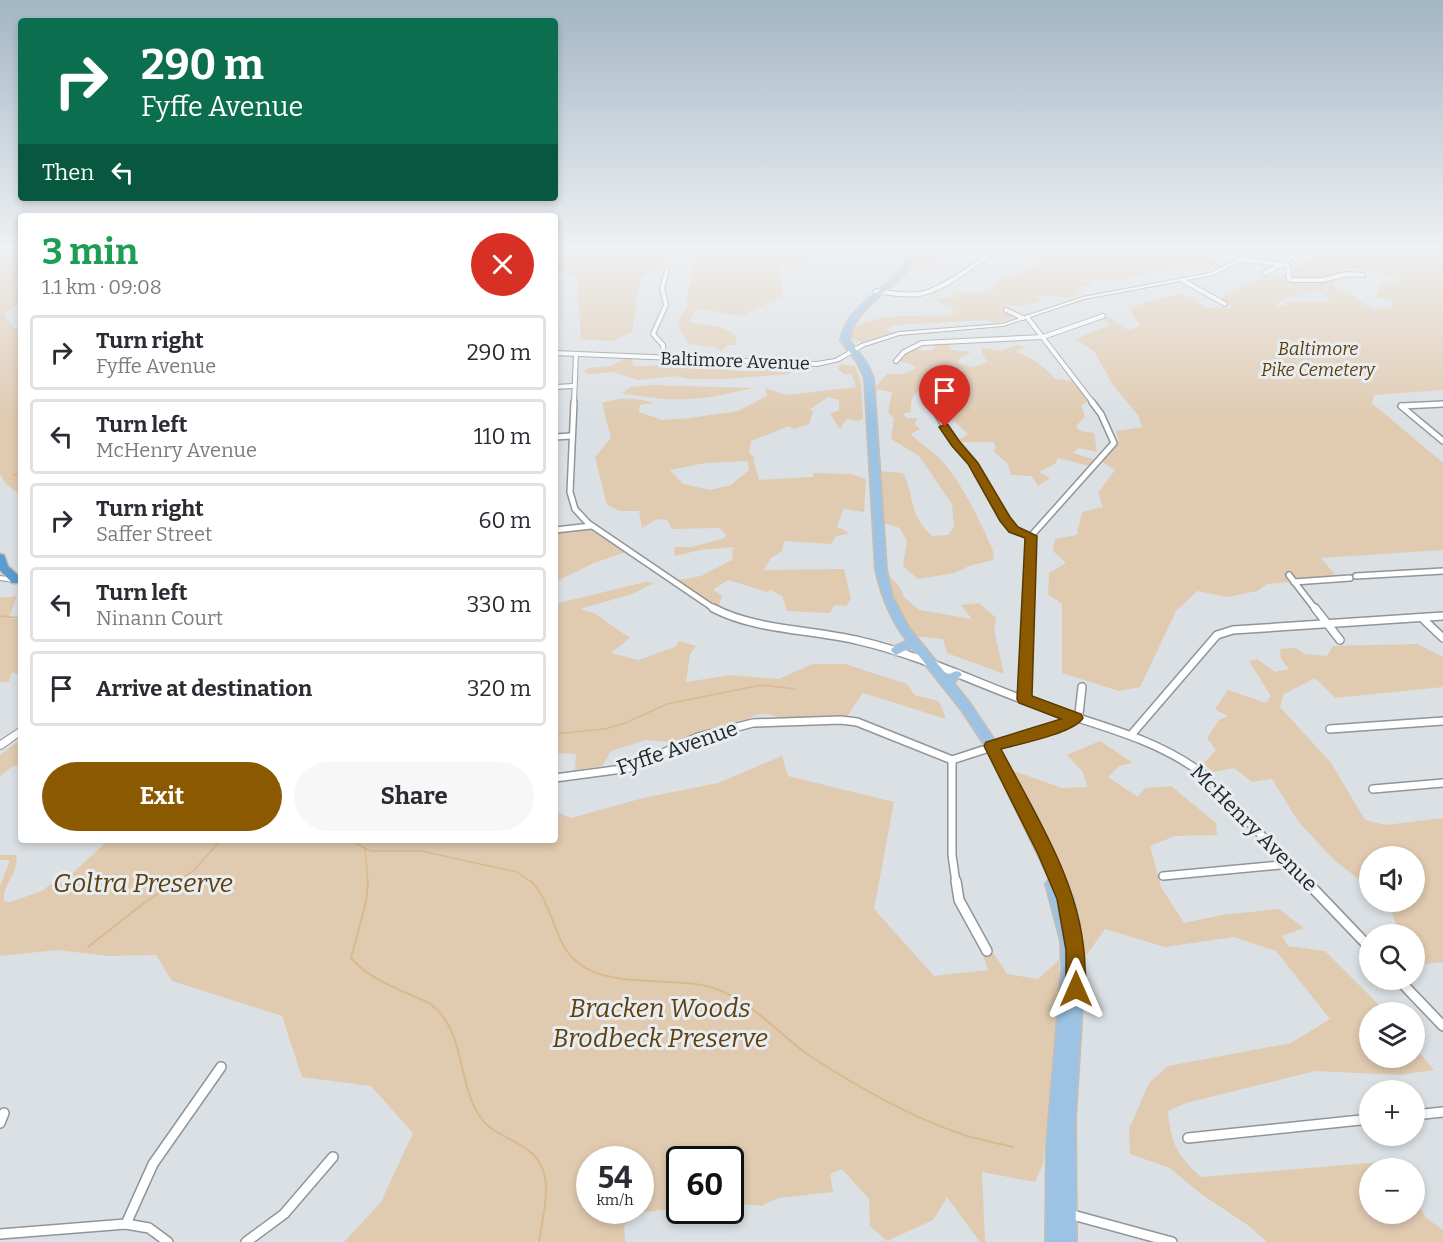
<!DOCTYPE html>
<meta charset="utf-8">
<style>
body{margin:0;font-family:Bitter,serif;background:#f7f7f7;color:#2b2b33;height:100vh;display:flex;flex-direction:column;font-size:22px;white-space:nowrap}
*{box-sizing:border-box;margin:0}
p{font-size:20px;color:#7c7c81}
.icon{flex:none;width:33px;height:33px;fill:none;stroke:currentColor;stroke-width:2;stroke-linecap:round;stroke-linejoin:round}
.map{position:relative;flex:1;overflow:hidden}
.sheet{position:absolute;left:18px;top:213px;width:540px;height:630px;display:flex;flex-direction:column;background:#fff;border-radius:6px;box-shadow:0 3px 9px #0003}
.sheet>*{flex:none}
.banner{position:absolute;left:18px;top:18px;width:540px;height:183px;border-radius:6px;box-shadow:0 3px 9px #0003;background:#0b6e4f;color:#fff;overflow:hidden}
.controls{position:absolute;left:1359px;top:846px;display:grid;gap:12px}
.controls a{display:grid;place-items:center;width:66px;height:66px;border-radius:50%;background:#fff;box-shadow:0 3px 9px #0003;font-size:30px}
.speed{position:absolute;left:576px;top:1146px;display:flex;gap:12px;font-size:30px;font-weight:700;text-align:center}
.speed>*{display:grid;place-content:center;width:78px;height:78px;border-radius:50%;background:#fff;box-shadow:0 3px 9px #0003;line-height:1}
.speed small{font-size:15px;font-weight:400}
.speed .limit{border:3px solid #111;border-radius:9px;background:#fff;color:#111}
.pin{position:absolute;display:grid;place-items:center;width:51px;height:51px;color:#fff;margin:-62px -26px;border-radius:50% 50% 50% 0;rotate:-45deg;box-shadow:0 0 6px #0007}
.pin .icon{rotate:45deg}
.me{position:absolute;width:66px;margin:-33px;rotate:0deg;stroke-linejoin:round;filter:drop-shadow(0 0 4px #0008)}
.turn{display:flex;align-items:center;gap:21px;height:126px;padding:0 24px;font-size:27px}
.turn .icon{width:78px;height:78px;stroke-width:2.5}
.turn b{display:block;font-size:42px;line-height:51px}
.then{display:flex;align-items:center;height:57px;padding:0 24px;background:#0003;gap:12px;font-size:22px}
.round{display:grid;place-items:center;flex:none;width:63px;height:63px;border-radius:32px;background:#f7f7f7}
.summary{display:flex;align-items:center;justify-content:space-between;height:102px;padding:0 24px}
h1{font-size:36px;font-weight:700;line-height:45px;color:#1e9e55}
.action{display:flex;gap:12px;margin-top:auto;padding:12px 24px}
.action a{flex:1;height:69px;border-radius:36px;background:#8a5900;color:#fff;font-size:24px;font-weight:700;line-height:69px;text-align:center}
.action a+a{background:#f7f7f7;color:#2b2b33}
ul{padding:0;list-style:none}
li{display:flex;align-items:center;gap:18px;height:75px;margin:0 12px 9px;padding:0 12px;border:3px solid #e1e1e2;border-radius:6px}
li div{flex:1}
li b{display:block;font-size:22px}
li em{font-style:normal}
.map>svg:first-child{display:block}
.green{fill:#e0cab0;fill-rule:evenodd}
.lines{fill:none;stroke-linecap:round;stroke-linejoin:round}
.stream-far1{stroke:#dbb98f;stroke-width:1.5}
.stream{stroke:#dbb98f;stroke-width:2}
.minor-far3-casing{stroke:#909599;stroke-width:6}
.minor-far2-casing{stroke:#909599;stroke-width:8}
.minor-far1-casing{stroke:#909599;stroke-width:10}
.minor-casing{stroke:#909599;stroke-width:12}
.tertiary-casing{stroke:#909599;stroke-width:2}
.primary-casing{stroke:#bdbebe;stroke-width:4}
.motorway-casing{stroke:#bdbebe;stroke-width:3}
.minor-far3{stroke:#fff;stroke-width:4}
.minor-far2{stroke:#fff;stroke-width:5}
.minor-far1{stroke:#fff;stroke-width:7}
.minor{stroke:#fff;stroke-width:9}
.tertiary{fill:#fff;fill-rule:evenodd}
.primary{fill:#9cc3e3;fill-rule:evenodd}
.motorway{fill:#5a9bd0;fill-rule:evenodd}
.route{fill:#8a5900;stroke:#5a3a00;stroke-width:1.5}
.labels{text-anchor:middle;stroke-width:6;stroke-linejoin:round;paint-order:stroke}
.far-park-label{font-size:18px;font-style:italic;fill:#603f0b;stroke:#e8edf2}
.far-street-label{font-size:18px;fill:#232527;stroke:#e8edf2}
.street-label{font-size:21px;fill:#232527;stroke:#e8edf2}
.near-park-label{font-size:26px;font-style:italic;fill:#603f0b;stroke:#e8edf2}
</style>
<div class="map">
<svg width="1443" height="1242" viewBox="0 0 1443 1242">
<rect width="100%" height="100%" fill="#dbe0e4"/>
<!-- green -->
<g class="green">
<polygon points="7,246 21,246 21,301 4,314 13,327 21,331 21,495 6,484 0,474 0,248"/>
<path d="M838,246L837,248L822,250L813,259L779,267L783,296L741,316L696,309L689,322C703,325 731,325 737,339L735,345H727L721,352L715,347L689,344L681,332L678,322L687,306C684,291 694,279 691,263L698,255L678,254L640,278L632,332L612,341L581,339L577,277L555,272V247Z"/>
<polygon points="917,246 947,246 936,255 944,259 904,274 915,255"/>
<path d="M1069,246H1221L1208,258L1223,265C1213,269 1204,263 1193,264L1122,279L1089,278L1092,285L1077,288L1082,294L1069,298L1041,296L1037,297L1040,301L1020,307L1007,305L1001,311L1015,317L995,324L987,320L894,325L886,329L893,333L862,342L849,338L846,332C877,311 918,317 954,315L951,306L939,303L935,298H953L954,291L978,293L992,290L1002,277L1025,272L1040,262L1031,251L1058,249Z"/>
<path d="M1279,246L1417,248L1443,246V390L1374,395L1372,403L1443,463V550L1321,558L1338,578L1267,584L1257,591L1227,597L1197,591L1176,611L1140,687L1119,691L1062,673V604L1048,594L1049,573L1066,563L1053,551L1055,539L1077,535L1082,512L1103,507L1098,493L1115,470L1102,462L1119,441L1116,431L1142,427L1138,415L1113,385L1094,351L1075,339L1110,325L1103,318L1108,317L1128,330L1140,326L1129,309L1145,302L1179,294L1191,297L1206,308H1233L1221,298L1229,295L1236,288L1260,279L1255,273L1278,279L1314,258L1305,251L1275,249ZM1344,269H1362L1396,277L1401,285L1382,282L1376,297L1391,301L1392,306L1373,310L1347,292H1334L1338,291L1331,282ZM1311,292L1322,293L1332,302H1284L1287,306L1273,307L1286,298Z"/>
<path d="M947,343L952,350L971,352L960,358L958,363L973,367L988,362L983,356L981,347L1000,351L1017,345L1026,347L1015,352C1032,356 1043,366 1055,379L1075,381L1091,401L1081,405L1085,417L1076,426L1080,431L1094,433L1097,452L1078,448L1073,453L1099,461L1093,467L1058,458L1055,464L1039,472L1050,478L1038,486L1032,476L1011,475L1008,464L993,451L996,448L994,442H957L968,434L954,421L945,419L948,407L955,404L959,399C939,396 909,376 911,412L903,414L906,418H917L915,424L920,429L911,434C920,444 930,449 939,458C958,475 985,530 994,554L993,560L969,566L955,573L918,579L903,566L907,541L900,528L884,523L879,471L903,473C916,498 907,513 932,536L948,535L954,527L952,504L919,456L891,439L894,419L888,412L892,392L874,389L887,374H903L916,368L911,364L896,361L904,352L915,345L922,351L933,350L934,344Z"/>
<path d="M623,359H632L633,366C659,366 686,364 712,367C726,368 738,373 753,370C765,368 777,363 789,370L790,374L725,379H688L675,376L638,380L613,372L590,374L583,372L588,368L611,366Z"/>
<path d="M840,364L855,366L861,383L863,418L859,421L846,419L840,429L830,414L839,410V400L828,397L809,410L813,411L809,424L794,429L789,426L751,441L749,453L754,457L753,459L759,480L813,477L814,473L851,474L866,479L864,512L843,509L837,527L847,531L848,534L836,536L831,544L784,541L782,551L771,558L764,570L844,569L851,599L846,606L835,605L829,613L787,611L782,596L771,590L767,592L728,580L713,590L722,596L719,605L714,609L672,581L701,576L732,560L733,547L700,550L675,556L674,547H692L725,538L726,534L719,528L672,529L667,520L657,519L642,528L639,511H620L607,505L595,457L611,438L602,403C619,397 636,397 654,403L640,405L639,412L662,420L690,418L738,411L767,396L765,388L788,395L856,387L852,375L844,374L838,369ZM748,461L749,470L731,485L710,490L683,484L670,470L705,463Z"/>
<path d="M654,385L753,388C724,395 695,401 665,399C651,398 637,395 622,394L630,387Z"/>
<polygon points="591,526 628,551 594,563 555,582 555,530"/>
<polygon points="886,573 899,586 904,597 919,610 972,619 961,605 979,603 996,618 994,630 1004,674 947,653 943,639 914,636 895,609"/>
<path d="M645,582L654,583L632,594L580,609L594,613L630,638L611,653L638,660L675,647L679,641L696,646L690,654L686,682L731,675L779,679L812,664H845L907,684L914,695L939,701L946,719L863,693L847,716L779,718C767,712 755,712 744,722L672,742L646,740L611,751L602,766L575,770L576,754L555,753V604Z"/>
<polygon points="17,596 9,618 21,620 21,675 12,672 9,682 0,682 0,598"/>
<polygon points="1417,644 1443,657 1443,687 1335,698 1315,678 1284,694 1280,707 1331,763 1365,820 1386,825 1443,818 1443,962 1415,965 1414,934 1399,934 1389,902 1414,902 1414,856 1370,856 1369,887 1334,860 1298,821 1272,779 1252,782 1234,768 1212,772 1204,763 1216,750 1207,738 1219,720 1228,716 1215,709 1228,690 1266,703 1271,696 1249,661 1257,659 1275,672 1289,669 1281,659 1280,649 1296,648 1304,654 1327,656 1333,646"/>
<polygon points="21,739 21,765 13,766 0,776 0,755"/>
<path d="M1100,741L1133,763L1119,766L1108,777L1138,797L1145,788L1171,786L1216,823L1217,835L1175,836L1150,846L1161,887L1184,923L1222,915L1279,909L1304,928L1282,936L1288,946L1325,951L1386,1012H1370V1058H1414L1415,1047L1434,1070L1400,1075L1315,1071L1186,1103L1168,1111C1171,1144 1177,1155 1201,1177L1395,1161L1399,1168H1370V1214H1414L1415,1197L1426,1218L1443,1230V1242H1267L1249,1226L1201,1194L1170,1168L1130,1154L1129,1129L1149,1083L1168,1066L1291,1043L1330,1019L1276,951L1234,937L1165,947L1105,929L1085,957L1071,894L1008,769L1062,788L1087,787L1083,772L1067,755Z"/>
<path d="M782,756L788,776L894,802L874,909L934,976L988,970L983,955L994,954L1007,974L1038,979L1059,960V985L1043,1164L1035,1182L982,1172L985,1242H980L947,1197L933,1220L887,1241L870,1226L869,1199L842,1169L830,1174L833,1192L778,1198L761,1206L731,1203L730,1160H680L679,1208L645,1212L624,1225L625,1242H344L381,1202L413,1133L371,1086L302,1077L282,1016L172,981L156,955L109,956L57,950L0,956V886L10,860H0V855H16C20,872 2,884 4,901L10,902L42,891L51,884L63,882L103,845L105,840H555V811L571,818L643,798L718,783ZM590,1160H640V1210H590Z"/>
</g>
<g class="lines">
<!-- stream-far1 -->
<g class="stream-far1">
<polyline points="14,475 21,473"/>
<polyline points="0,616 21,618"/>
<polyline points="555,734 605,729 625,723 667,704 761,685 795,689"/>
<polyline points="349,840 371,851 421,851 517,872 532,883"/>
<polyline points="365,849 368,883"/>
<polyline points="175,883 194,870 221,840"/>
</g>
<!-- stream -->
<g class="stream">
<path d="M368,881L366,902L351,958C367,977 391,986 413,996C420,999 428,1001 433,1006C466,1033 457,1085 481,1118C496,1139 529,1141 541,1165C552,1188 542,1218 539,1242"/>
<path d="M531,881C554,904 552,942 578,963C614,991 680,974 719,990C753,1003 778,1033 807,1054C856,1086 909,1117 964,1135C980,1140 997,1143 1013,1147"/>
<polyline points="88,947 144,903 177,881"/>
</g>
<defs>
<g id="minor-far3">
<polyline points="983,246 996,250"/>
<polyline points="1241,259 1286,265 1289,268 1288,277 1291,280 1323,280 1347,274 1363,275"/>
<polyline points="1265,273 1283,264 1298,252"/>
<polyline points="1182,280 1225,304"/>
<path d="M876,291C890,293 904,296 919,294C948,289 978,259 1006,246"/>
<polyline points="1006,310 1023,318"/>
<polyline points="1027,317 1093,403"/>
<polyline points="664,358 663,345 653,334 666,305 662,288 667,271"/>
<polyline points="896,361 904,352 922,343 1043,337 1103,316"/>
<polyline points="555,387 573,386"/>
<polyline points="574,403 576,354"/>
</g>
<g id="minor-far2">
<polyline points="574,402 570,492 575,509 588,523 716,610"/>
<polyline points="934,405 934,409 956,444 973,463 1005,519 1014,530 1031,536"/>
<polyline points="1401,406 1443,441"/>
<polyline points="1402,406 1443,404"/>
<polyline points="555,437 571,436"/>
<polyline points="555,530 591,526"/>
<polyline points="1289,575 1316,610"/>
<polyline points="1356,576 1443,571"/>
<polyline points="1294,582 1350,578"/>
<polyline points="1028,610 1031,536 1114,443 1101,414 1092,402"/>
</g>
<g id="minor-far1">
<path d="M713,608C757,631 812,629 860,641C917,654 972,681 1027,701C1086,723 1152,735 1203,774L1307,883"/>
<polyline points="1315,608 1340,640"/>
<polyline points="1422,618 1443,638"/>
<polyline points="1024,699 1028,608"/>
<polyline points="1330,729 1443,721"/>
<polyline points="1131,735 1217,635 1233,630 1443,616"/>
<polyline points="952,760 952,855 956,883"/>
<polyline points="555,778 630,768 698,737 753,723 841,720 857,722 952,760 1069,722 1079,714 1082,687"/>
<polyline points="1373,789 1443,783"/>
<polyline points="1163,876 1291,864"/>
</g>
<g id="minor">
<polyline points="956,881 959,900 987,951"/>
<polyline points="1306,881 1370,948"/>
<polyline points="1399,980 1443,1026"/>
<polyline points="1414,1115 1443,1112"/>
<polyline points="0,1123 4,1113"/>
<polyline points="1188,1138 1370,1119"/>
<polyline points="1069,1214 1172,1242"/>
<polyline points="126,1224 153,1164 221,1067"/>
<polyline points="0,1234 126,1224 149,1228 168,1242"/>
<polyline points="246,1242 284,1214 333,1157"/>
</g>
<g id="tertiary">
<polygon points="1251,246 1255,246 1243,260 1213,275 1084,299 1003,326 899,335 865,346 839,361 817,366 555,355 555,351 817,362 835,359 861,344 899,332 1002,324 1083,297 1210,273 1239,258"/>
<polygon points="0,576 21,579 21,583 0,580"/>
<polygon points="21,727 21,735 3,748 0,749 0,741"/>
</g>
<path id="primary" d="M911,246H917C916,250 915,256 913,260C897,291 854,304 849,340L866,363L873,378L886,570L892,597L909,629L947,675L956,671L960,672L962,675L955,680L954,684L970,704L998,746L1053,853L1073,899L1079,924L1084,972L1075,1118L1076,1242H1046L1047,1144L1062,969L1061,941L1046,884L1050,879L987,748L962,710L912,647L896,655L891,651L892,648L908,641C891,620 882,596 876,570L865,378L858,363L841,340C847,303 891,291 907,260C909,256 910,250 911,246Z"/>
<g id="motorway">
<polygon points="0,246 5,246 0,249"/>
<polygon points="0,554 4,555 8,566 20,577 20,583 12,583 0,570"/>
</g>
</defs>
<!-- minor-far3 casing -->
<use href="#minor-far3" class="minor-far3-casing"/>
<!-- minor-far2 casing -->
<use href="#minor-far2" class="minor-far2-casing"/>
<!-- minor-far1 casing -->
<use href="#minor-far1" class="minor-far1-casing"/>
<!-- minor casing -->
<use href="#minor" class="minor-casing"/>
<!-- tertiary casing -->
<use href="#tertiary" class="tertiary-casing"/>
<!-- primary casing -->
<use href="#primary" class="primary-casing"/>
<!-- motorway casing -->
<use href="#motorway" class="motorway-casing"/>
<!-- minor-far3 -->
<use href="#minor-far3" class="minor-far3"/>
<!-- minor-far2 -->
<use href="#minor-far2" class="minor-far2"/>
<!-- minor-far1 -->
<use href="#minor-far1" class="minor-far1"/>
<!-- minor -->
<use href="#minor" class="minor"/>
<!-- tertiary -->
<use href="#tertiary" class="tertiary"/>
<!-- primary -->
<use href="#primary" class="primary"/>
<!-- motorway -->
<use href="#motorway" class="motorway"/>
</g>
<!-- sky -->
<linearGradient id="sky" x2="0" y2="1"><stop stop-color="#a3b6c4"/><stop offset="0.59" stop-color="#eff1f3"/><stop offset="1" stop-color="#eff1f3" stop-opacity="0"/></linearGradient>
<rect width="1443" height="420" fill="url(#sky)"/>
<!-- route -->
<path class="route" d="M945,424L948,425L960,442L978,463L1010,517L1018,527L1037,536L1032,696L1081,714L1083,718C1074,733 1020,744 1001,749C1037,818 1084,889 1085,969C1086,978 1087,987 1083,996L1076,999L1069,996L1066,989V950L1057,899L1038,854L984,746L986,742L1061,719L1019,703L1017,699L1025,538L1009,532L1000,521L968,464L952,446L939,427Z"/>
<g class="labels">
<!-- far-park labels -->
<g class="far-park-label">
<text x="1318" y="355">Baltimore<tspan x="1318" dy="21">Pike Cemetery</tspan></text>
</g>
<!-- far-street labels -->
<g class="far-street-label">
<text transform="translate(735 361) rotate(2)" y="6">Baltimore Avenue</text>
</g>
<!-- street labels -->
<g class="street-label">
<text transform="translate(677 748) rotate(-19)" y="7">Fyffe Avenue</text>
<text transform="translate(1254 828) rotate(45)" y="7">McHenry Avenue</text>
</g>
<!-- near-park labels -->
<g class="near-park-label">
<text x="143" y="892">Goltra Preserve</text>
<text x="660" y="1017">Bracken Woods<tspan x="660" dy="30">Brodbeck Preserve</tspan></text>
</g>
</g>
</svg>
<div class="controls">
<a><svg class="icon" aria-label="sound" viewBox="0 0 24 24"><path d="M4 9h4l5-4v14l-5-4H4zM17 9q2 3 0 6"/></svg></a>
<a><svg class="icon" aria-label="search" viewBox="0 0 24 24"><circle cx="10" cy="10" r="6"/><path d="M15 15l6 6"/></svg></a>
<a><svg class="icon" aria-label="layers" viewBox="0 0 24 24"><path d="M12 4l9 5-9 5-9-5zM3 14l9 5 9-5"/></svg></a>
<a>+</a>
<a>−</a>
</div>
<div class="speed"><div>54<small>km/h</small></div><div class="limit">60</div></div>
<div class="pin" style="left:945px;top:427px;background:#d93025"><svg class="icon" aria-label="arrive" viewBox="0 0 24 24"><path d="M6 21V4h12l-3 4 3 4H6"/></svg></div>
<svg class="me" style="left:1076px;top:989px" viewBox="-20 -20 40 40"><path d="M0-17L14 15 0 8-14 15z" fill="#8a5900" stroke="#fff" stroke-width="4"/></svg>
<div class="banner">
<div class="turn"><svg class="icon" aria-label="right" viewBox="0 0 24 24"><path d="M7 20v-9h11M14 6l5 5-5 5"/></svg><div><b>290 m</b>Fyffe Avenue</div></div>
<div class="then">Then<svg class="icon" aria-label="left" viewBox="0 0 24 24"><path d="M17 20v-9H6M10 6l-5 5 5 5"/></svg></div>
</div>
<section class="sheet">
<div class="summary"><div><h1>3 min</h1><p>1.1 km · 09:08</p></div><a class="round" style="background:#d93025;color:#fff"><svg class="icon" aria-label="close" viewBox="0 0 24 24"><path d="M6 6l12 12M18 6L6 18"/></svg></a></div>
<ul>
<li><svg class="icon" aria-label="right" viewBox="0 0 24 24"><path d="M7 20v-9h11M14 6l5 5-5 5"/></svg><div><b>Turn right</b><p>Fyffe Avenue</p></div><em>290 m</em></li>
<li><svg class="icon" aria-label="left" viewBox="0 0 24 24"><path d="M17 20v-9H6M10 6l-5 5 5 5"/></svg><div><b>Turn left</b><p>McHenry Avenue</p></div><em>110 m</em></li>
<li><svg class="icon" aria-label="right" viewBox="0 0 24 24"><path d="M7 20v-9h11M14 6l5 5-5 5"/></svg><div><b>Turn right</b><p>Saffer Street</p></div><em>60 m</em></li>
<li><svg class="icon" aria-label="left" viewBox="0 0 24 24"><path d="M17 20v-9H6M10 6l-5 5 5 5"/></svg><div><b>Turn left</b><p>Ninann Court</p></div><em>330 m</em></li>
<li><svg class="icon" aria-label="arrive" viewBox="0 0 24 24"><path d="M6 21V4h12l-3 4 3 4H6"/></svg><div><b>Arrive at destination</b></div><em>320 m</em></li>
</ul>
<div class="action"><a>Exit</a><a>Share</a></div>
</section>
</div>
